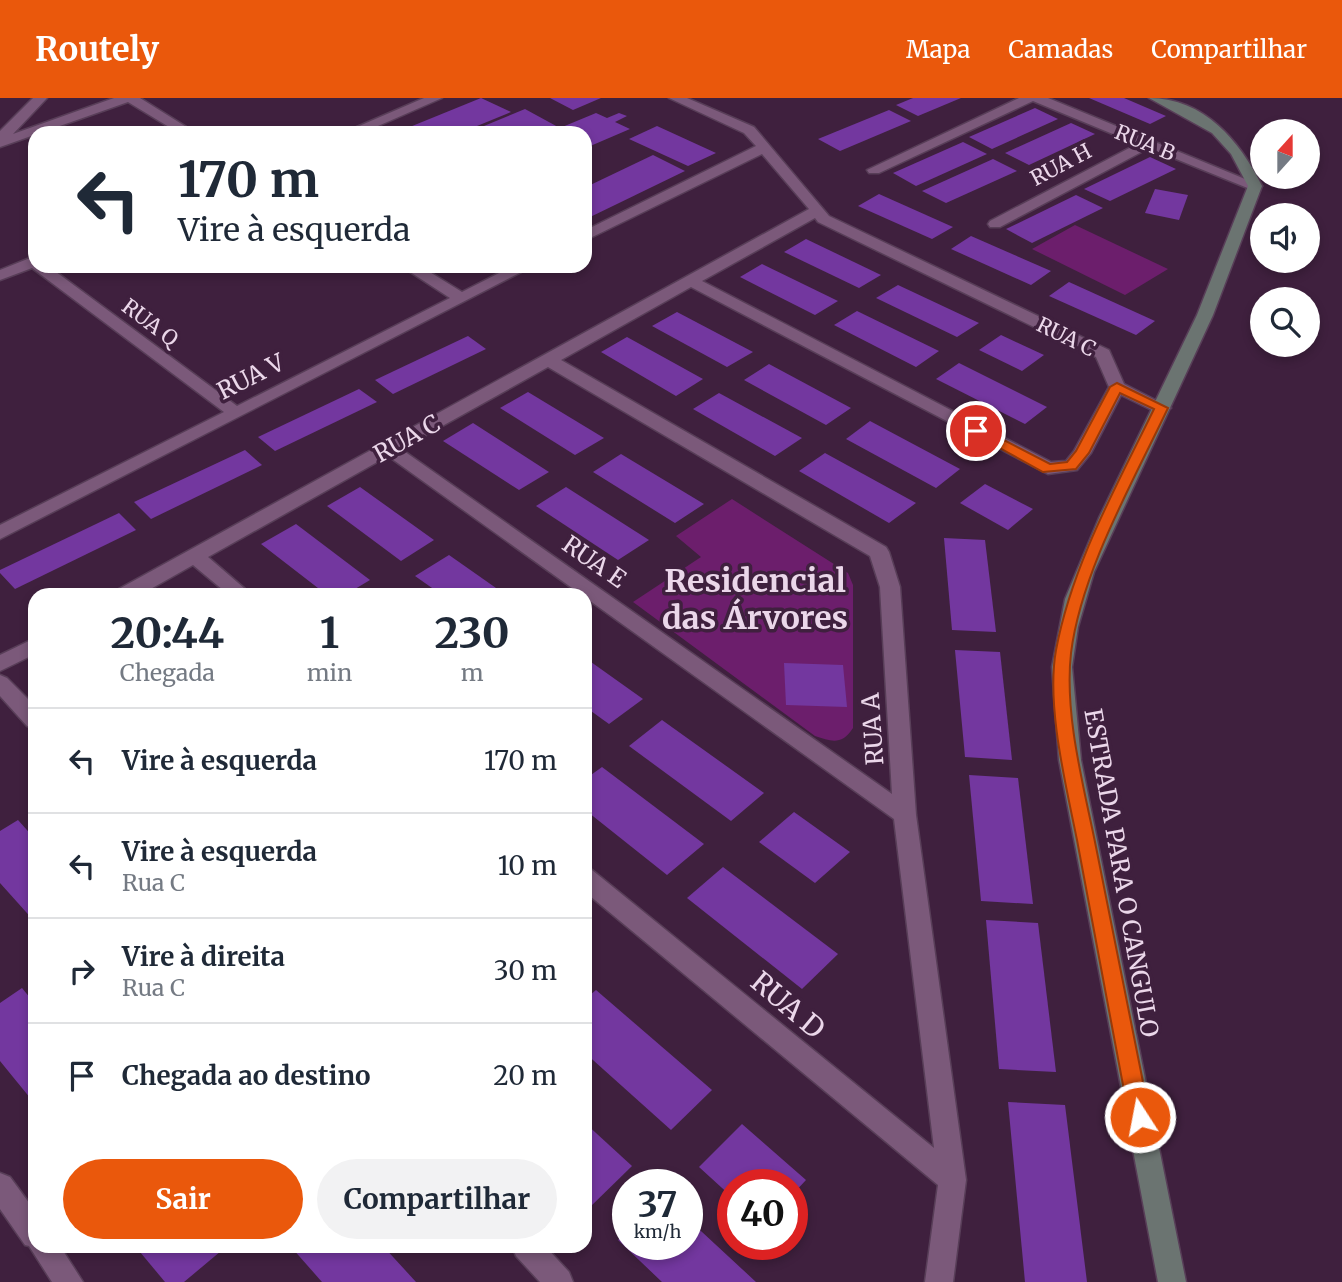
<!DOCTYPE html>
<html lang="pt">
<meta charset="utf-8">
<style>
body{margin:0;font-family:Merriweather,serif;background:#f2f2f3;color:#1f2937;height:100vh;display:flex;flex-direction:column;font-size:26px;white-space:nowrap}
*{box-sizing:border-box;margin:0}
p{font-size:23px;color:#747a83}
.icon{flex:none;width:38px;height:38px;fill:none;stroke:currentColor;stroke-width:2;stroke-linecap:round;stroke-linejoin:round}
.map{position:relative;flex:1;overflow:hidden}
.panel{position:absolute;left:28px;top:490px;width:564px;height:665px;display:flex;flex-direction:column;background:#fff;border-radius:21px;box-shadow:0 4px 10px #0003}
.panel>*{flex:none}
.banner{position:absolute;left:28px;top:28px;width:564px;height:147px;border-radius:21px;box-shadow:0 4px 10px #0003;background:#fff;color:#1f2937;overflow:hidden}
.needle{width:46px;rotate:21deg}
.buttons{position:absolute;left:1250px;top:21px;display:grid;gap:14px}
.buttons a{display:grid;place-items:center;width:70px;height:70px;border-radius:50%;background:#fff;box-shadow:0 4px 10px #0003;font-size:35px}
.speed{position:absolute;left:612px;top:1071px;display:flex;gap:14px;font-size:35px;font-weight:700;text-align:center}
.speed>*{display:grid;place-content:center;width:91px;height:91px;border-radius:50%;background:#fff;box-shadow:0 4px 10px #0003;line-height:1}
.speed small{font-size:18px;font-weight:400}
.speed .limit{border:10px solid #d22;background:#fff;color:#111}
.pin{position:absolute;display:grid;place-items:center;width:60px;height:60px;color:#fff;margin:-30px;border:4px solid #fff;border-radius:50%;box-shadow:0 2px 7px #0007}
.me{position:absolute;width:77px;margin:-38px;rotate:349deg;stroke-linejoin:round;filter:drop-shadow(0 0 5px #0008)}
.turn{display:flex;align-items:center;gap:24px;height:147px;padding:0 35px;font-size:32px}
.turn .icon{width:91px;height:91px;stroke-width:2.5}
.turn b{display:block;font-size:49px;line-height:60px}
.eta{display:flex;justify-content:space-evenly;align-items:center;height:119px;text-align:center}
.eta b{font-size:42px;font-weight:700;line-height:49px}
.cta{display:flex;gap:14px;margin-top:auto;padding:14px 35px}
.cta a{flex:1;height:80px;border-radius:42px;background:#ea580c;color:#fff;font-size:28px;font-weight:700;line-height:80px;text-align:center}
.cta a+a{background:#f2f2f3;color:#1f2937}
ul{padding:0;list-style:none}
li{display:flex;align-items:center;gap:21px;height:105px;padding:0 35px;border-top:2px solid #e0e1e3}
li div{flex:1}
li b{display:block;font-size:26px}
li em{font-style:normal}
header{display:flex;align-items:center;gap:42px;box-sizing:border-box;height:98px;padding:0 35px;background:#ea580c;color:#fff}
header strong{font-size:33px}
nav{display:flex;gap:38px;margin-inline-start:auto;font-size:24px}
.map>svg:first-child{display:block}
.green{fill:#6c1e6c}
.building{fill:#73379f}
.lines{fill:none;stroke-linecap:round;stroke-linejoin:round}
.street-casing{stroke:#583e58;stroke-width:3}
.secondary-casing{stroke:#583e58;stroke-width:3}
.street{fill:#7b597a;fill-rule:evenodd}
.secondary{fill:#6b7471;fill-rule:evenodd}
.route{fill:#ea580c;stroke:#983908;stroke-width:2}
.labels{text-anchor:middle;stroke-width:7;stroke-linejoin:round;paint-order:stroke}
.far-street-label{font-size:21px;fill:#ebd7ea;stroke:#3f203e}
.street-label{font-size:24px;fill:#ebd7ea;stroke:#3f203e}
.near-street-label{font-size:28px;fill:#ebd7ea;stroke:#3f203e}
.district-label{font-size:32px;font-weight:bold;fill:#ebd7ea;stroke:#3f203e}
</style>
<header>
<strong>Routely</strong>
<nav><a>Mapa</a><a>Camadas</a><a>Compartilhar</a></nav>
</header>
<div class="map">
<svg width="1342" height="1184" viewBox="0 0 1342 1184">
<rect width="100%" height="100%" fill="#3f203e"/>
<!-- green -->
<g class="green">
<polygon points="1075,127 1168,171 1125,197 1032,151"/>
<path d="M732,401L848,475L853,487V630C842,647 832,644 815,638L633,504L701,459L676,438Z"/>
</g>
<!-- building -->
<g class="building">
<polygon points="481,0 511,14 460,35 395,35"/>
<polygon points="550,0 601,0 573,12"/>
<polygon points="913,0 961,0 918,18 896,7"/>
<polygon points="1089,0 1124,0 1166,18 1150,26"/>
<polygon points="1035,10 1058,21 992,51 969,39"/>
<polygon points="525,11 558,29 543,35 467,35"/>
<polygon points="889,12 911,23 840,53 818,41"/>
<polygon points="596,15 607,20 619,15 627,18 615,24 630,31 588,49 584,47 584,35 561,35 555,32"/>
<polygon points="1071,25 1095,36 1029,67 1005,55"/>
<polygon points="657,28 716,55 688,68 629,41"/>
<polygon points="963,44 987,56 916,88 893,75"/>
<polygon points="653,57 685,73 584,122 584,90"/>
<polygon points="1150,59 1176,71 1110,103 1084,91"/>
<polygon points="993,61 1017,73 946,105 922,93"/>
<polygon points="1155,91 1188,97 1179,122 1145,115"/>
<polygon points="879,96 953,129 932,141 858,108"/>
<polygon points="1076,97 1103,110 1032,145 1006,131"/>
<polygon points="971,138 1051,173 1031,187 951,151"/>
<polygon points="806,141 881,177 859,190 784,154"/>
<polygon points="762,166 838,203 815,217 740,179"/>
<polygon points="1069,184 1155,223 1136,237 1049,198"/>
<polygon points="898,187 979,225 957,239 876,200"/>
<polygon points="857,213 939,253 916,269 834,227"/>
<polygon points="677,214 753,254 727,269 652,228"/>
<polygon points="1001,237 1044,257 1022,273 979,252"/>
<polygon points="468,238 486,251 393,296 375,282"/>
<polygon points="627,239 703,281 676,298 601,254"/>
<polygon points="959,265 1047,309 1025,326 936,281"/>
<polygon points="769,266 851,310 826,327 744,282"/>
<polygon points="359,291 377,304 275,353 258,339"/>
<polygon points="528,294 604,340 575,357 500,310"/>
<polygon points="719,295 802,340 775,358 693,311"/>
<polygon points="870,323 960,371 936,390 846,341"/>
<polygon points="473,325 549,374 519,392 443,343"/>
<polygon points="245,352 262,367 151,421 134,404"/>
<polygon points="825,355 916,405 889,425 799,373"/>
<polygon points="621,356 704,406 675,425 593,374"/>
<polygon points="985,386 1033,411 1008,432 960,405"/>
<polygon points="360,389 434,442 401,463 327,408"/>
<polygon points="566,389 649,442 618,462 536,408"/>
<polygon points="119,415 136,432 15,491 0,475 0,472"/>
<polygon points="296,426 370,482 345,497 327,497 261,446"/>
<polygon points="944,440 985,442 996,534 952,532"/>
<polygon points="449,457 506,497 442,497 415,478"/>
<polygon points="955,552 1000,554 1012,662 965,659"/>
<polygon points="584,559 643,601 609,626 584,608"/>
<polygon points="784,565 843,567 847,609 786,607"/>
<polygon points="662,622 764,695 731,723 629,648"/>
<polygon points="602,669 704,746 667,777 584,711 584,682"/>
<polygon points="969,677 1018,680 1033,806 981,803"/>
<polygon points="794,714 850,754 815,785 759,744"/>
<polygon points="18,722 35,741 35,824 0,785 0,733"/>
<polygon points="723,769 838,856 802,891 687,800"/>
<polygon points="986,822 1038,825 1056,974 999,971"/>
<polygon points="22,890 35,906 35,1006 0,963 0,905"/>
<polygon points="596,892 712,992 671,1032 584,954 584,902"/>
<polygon points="1008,1004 1065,1007 1087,1184 1025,1184"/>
<polygon points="584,1024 632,1068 588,1111 584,1108"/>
<polygon points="742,1026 806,1082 793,1096 793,1087 733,1087 733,1100 699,1069"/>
<polygon points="688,1121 756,1184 662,1184 618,1142 628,1132 628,1146 688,1146"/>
<polygon points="135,1148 227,1148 184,1184 165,1184"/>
<polygon points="294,1148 383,1148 416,1184 322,1184 292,1150"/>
</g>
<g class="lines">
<defs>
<g id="street">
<polygon points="33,0 47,0 13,36 114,0 140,0 196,35 179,35 128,4 0,49 0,33"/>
<polygon points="424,0 442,0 362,35 343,35"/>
<path d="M669,0H687L754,29L829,118L1109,252L1124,286L1171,310L1162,315L1156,314L1121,297L1091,355L1077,372L1048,376L691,189L561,262L886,449L889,454L900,489L916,717L966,1082L953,1184H925L938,1087L584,793V770L592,772L934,1050L894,721L388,358L208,459L252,497H229L193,467L140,497H114L117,492L809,111L762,56L584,143V133L756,48L744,35ZM815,120L818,124L1096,259L1109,289L1074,353L1066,363L1051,364L702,183ZM548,269L870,458L880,489L892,696L401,351Z"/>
<polygon points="1019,0 1048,0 1262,88 1260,91 1250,91 1149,50 1000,129 990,129 988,126 990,123 1137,46 1033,3 879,75 869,75 867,72"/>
<polygon points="35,158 35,168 48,168 237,308 450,200 401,168 420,168 462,194 513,168 533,168 0,441 0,427 224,314 32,170 0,182 0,172"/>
<polygon points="35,540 35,556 0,573 0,557"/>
<polygon points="0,577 7,580 35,608 35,630 27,628 0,598"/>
<polygon points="0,1075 10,1079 35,1113 35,1148 60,1148 83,1184 52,1184 29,1148 25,1147 0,1111"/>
<polygon points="512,1148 545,1148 569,1174 573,1184 540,1184 516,1158"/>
</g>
<path id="secondary" d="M1149,0C1204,0 1240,43 1262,88L1213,217L1094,474L1078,529L1072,569L1081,662L1186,1184H1158L1059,662L1052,569L1065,501L1099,420L1197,217L1248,88L1231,56L1212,35Z"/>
</defs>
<!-- street casing -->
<use href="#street" class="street-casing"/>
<!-- secondary casing -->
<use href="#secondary" class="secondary-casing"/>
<!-- street -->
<use href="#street" class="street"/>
<!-- secondary -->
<use href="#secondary" class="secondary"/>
</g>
<!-- route -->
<path class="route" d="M1117,285L1168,310C1133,384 1081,474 1071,555C1064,617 1084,689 1096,749C1114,839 1132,929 1150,1019L1147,1026L1140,1029L1132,1026L1129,1019C1112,927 1094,834 1077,742C1066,687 1046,608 1056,552C1072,467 1116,389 1154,311L1120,295L1089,355L1076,371L1043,374L969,333L971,330H981L1050,366L1067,364L1076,353L1110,289Z"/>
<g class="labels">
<!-- far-street labels -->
<g class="far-street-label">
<text transform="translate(1145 45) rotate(22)" y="7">RUA B</text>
<text transform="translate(1061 67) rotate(-28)" y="7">RUA H</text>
<text transform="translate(150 225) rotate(37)" y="7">RUA Q</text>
<text transform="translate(1066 239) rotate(26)" y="7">RUA C</text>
</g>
<!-- street labels -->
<g class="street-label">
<text transform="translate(251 279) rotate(-27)" y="8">RUA V</text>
<text transform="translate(407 341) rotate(-29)" y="8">RUA C</text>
<text transform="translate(594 464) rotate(35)" y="8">RUA E</text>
<text transform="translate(873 631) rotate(-94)" y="8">RUA A</text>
<text transform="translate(1121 775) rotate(80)" y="8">ESTRADA PARA O CANGULO</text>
</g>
<!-- near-street labels -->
<g class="near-street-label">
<text transform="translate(788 907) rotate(40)" y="10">RUA D</text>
</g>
<!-- district labels -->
<g class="district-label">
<text x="755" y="494">Residencial<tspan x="755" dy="37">das Árvores</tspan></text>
</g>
</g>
</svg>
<div class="buttons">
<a><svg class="needle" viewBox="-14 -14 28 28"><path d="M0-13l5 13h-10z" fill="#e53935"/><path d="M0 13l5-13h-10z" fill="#747a83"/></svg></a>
<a><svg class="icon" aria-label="sound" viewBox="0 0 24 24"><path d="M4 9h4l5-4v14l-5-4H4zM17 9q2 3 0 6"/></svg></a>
<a><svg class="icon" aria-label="search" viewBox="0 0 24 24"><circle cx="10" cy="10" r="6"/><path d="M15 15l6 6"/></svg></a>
</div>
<div class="speed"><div>37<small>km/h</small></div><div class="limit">40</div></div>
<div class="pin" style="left:976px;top:333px;background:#d93025"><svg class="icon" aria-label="arrive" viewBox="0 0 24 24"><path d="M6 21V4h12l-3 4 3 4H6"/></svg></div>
<svg class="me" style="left:1140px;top:1019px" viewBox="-20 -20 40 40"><circle r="17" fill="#ea580c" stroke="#fff" stroke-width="3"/><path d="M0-11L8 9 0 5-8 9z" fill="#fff"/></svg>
<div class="banner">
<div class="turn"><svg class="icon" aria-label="left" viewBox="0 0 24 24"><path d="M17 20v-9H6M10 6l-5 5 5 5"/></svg><div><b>170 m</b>Vire à esquerda</div></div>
</div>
<section class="panel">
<div class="eta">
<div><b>20:44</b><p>Chegada</p></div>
<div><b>1</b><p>min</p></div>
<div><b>230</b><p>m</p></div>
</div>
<ul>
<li><svg class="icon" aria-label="left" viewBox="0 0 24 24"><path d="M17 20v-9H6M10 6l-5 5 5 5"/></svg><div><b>Vire à esquerda</b></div><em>170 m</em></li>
<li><svg class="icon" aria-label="left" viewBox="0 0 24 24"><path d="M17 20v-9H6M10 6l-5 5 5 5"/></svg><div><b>Vire à esquerda</b><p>Rua C</p></div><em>10 m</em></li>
<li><svg class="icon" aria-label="right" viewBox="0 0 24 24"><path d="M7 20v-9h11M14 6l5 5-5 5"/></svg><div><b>Vire à direita</b><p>Rua C</p></div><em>30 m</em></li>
<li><svg class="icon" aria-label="arrive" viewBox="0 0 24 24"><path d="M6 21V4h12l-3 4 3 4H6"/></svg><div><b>Chegada ao destino</b></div><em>20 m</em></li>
</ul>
<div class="cta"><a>Sair</a><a>Compartilhar</a></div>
</section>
</div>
